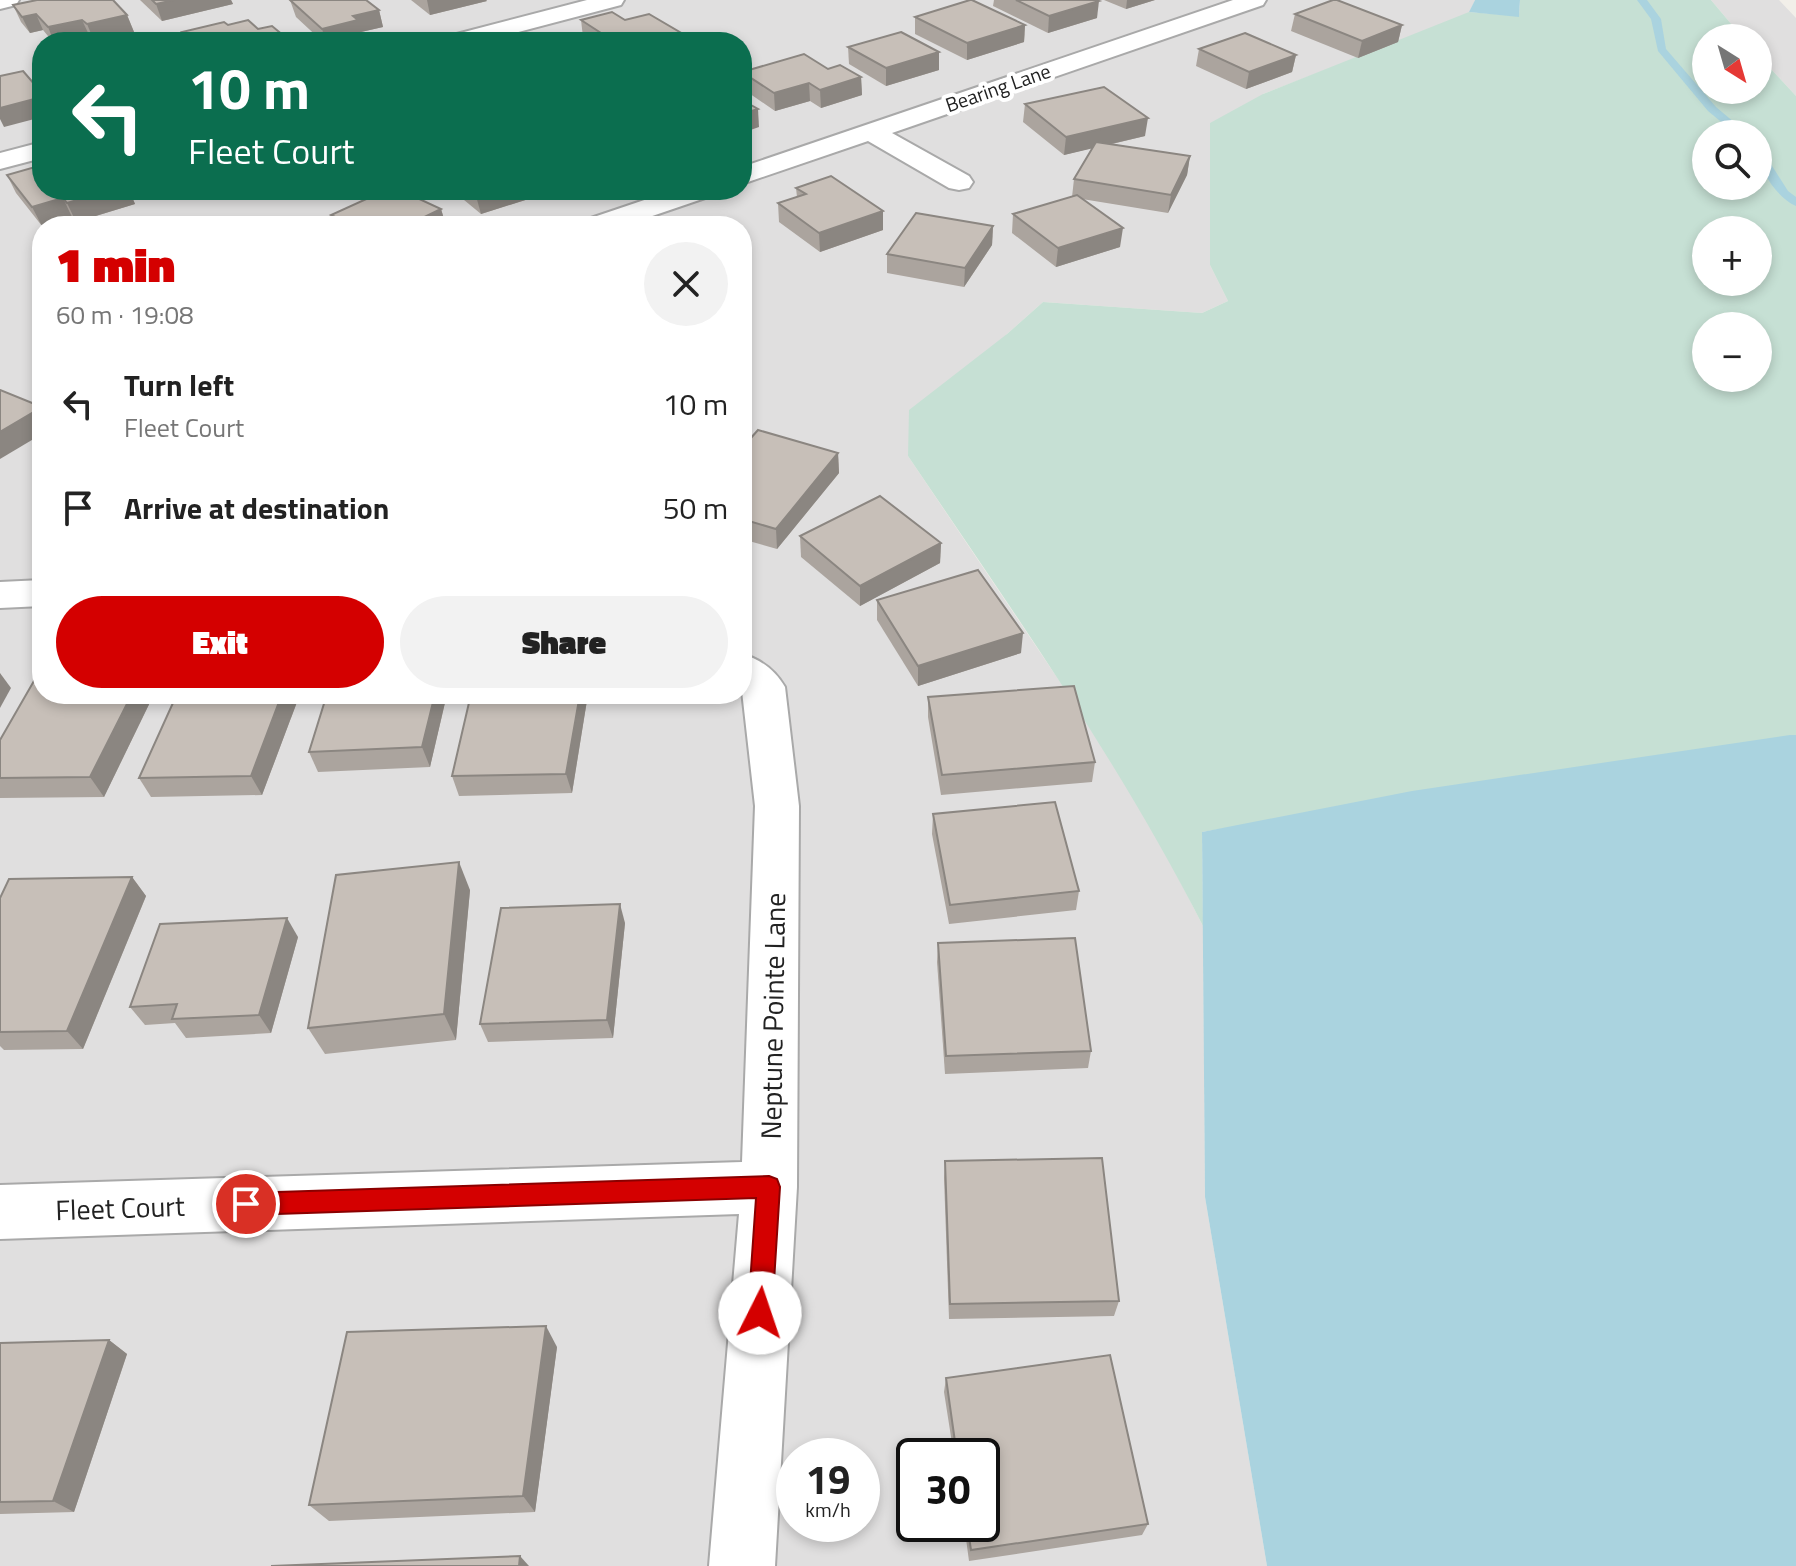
<!DOCTYPE html>
<meta charset="utf-8">
<style>
body{margin:0;font-family:"Titillium Web",sans-serif;background:#f2f2f2;color:#222;height:100vh;display:flex;flex-direction:column;font-size:30px;white-space:nowrap}
*{box-sizing:border-box;margin:0}
p{font-size:26px;color:#767676}
.icon{flex:none;width:44px;height:44px;fill:none;stroke:currentColor;stroke-width:2;stroke-linecap:round;stroke-linejoin:round}
.map{position:relative;flex:1;overflow:hidden}
.details{position:absolute;left:32px;top:216px;width:720px;height:488px;display:flex;flex-direction:column;background:#fff;border-radius:32px;box-shadow:0 4px 12px #0003}
.details>*{flex:none}
.top-card{position:absolute;left:32px;top:32px;width:720px;height:168px;border-radius:32px;box-shadow:0 4px 12px #0003;background:#0b6e4f;color:#fff;overflow:hidden}
.needle{width:52px;rotate:143deg}
.controls{position:absolute;left:1692px;top:24px;display:grid;gap:16px}
.controls a{display:grid;place-items:center;width:80px;height:80px;border-radius:50%;background:#fff;box-shadow:0 4px 12px #0003;font-size:40px}
.speed{position:absolute;left:776px;top:1438px;display:flex;gap:16px;font-size:40px;font-weight:700;text-align:center}
.speed>*{display:grid;place-content:center;width:104px;height:104px;border-radius:50%;background:#fff;box-shadow:0 4px 12px #0003;line-height:1}
.speed small{font-size:20px;font-weight:400}
.speed .limit{border:4px solid #111;border-radius:12px;background:#fff;color:#111}
.pin{position:absolute;display:grid;place-items:center;width:68px;height:68px;color:#fff;margin:-34px;border:4px solid #fff;border-radius:50%;box-shadow:0 2px 8px #0007}
.me{position:absolute;width:88px;margin:-44px;rotate:4deg;stroke-linejoin:round;filter:drop-shadow(0 0 6px #0008)}
.turn{display:flex;align-items:center;gap:28px;height:168px;padding:0 24px;font-size:36px}
.turn .icon{width:104px;height:104px;stroke-width:2.5}
.turn b{display:block;font-size:56px;line-height:68px}
.round{display:grid;place-items:center;flex:none;width:84px;height:84px;border-radius:42px;background:#f2f2f2}
.summary{display:flex;align-items:center;justify-content:space-between;height:136px;padding:0 24px}
h1{font-size:48px;font-weight:800;line-height:60px;color:#d40000}
.action{display:flex;gap:16px;margin-top:auto;padding:16px 24px}
.action a{flex:1;height:92px;border-radius:48px;background:#d40000;color:#fff;font-size:32px;font-weight:800;line-height:92px;text-align:center}
.action a+a{background:#f2f2f2;color:#222}
ul{padding:0;list-style:none}
li{display:flex;align-items:center;gap:24px;height:104px;padding:0 24px}
li div{flex:1}
li b{display:block;font-size:30px}
li em{font-style:normal}
.map>svg:first-child{display:block}
.residential{fill:#e0dfdf;fill-rule:evenodd}
.wetland{fill:#c6e0d4;fill-rule:evenodd}
.water{fill:#aad3df}
.lines{fill:none;stroke-linecap:round;stroke-linejoin:round}
.stream{fill:#aad3df;fill-rule:evenodd}
.street-casing{stroke:#a9a9a9;stroke-width:4}
.street{fill:#fff;fill-rule:evenodd}
.wall{fill:#aba49e}
.shaded-wall{fill:#8b8681}
.building{fill:#c7bfb8;stroke:#8b8681;stroke-width:2}
.route{fill:#d40000;stroke:#8a0000;stroke-width:2}
.labels{text-anchor:middle;stroke-width:8;stroke-linejoin:round;paint-order:stroke}
.far-street-label{font-size:20px;fill:#222;stroke:#fff}
.near-street-label{font-size:28px;fill:#222;stroke:#fff}
</style>
<div class="map">
<svg width="1796" height="1566" viewBox="0 0 1796 1566">
<rect width="100%" height="100%" fill="#f2efe9"/>
<!-- residential -->
<g class="residential">
<path d="M0,0H1475L1468,15L1263,94L1210,265L1228,301L1202,313L1043,302L1007,334L908,456L1103,746L1163,848L1203,926L1205,1197L1267,1566H0ZM42,42H742V190H42ZM42,226H742V694H42ZM794,1456H862V1524H794ZM914,1456H982V1524H914Z"/>
<polygon points="1711,0 1779,0 1796,18 1796,96 1758,55 1758,38 1743,38"/>
</g>
<!-- wetland -->
<path class="wetland" d="M1520,0H1711L1743,38H1706V90H1758V55L1796,96V735L1202,832L1203,926C1119,761 1012,610 908,456L909,410L1007,334L1043,302L1202,313L1228,301L1210,265V123L1263,94L1469,12L1519,16ZM1706,134H1758V186H1706ZM1706,230H1758V282H1706ZM1706,326H1758V378H1706Z"/>
<!-- water -->
<g class="water">
<polygon points="1475,0 1520,0 1519,17 1469,12"/>
<polygon points="1790,735 1796,735 1796,1566 1267,1566 1205,1197 1202,832 1412,791"/>
</g>
<g class="lines">
<!-- stream -->
<g class="stream">
<polygon points="1637,0 1647,0 1661,19 1666,49 1716,107 1748,134 1736,134 1708,111 1658,51 1651,19"/>
<path d="M1758,149L1762,150L1788,191L1796,197V206C1777,198 1758,169 1758,149Z"/>
</g>
<defs>
<g id="street">
<polygon points="0,0 19,0 16,5 0,9"/>
<polygon points="587,0 624,0 621,5 480,42 441,42 445,37"/>
<polygon points="1233,0 1266,0 1263,5 892,133 969,176 973,182 969,188 959,190 949,188 868,141 742,184 742,167"/>
<polygon points="42,142 42,158 0,169 0,153"/>
<polygon points="674,190 715,190 711,196 623,226 581,226 585,220"/>
<polygon points="42,580 42,606 0,608 0,582"/>
<path d="M742,654C760,659 775,670 785,687L799,806L797,1187L775,1566H709L739,1214L0,1239V1185L742,1162L755,806L742,691Z"/>
</g>
</defs>
<!-- street casing -->
<use href="#street" class="street-casing"/>
<!-- street -->
<use href="#street" class="street"/>
</g>
<!-- wall -->
<g class="wall">
<polygon points="140,0 231,0 233,4 162,21"/>
<polygon points="290,0 379,10 383,27 361,32 363,37 343,42 323,42 296,17"/>
<polygon points="411,0 486,0 487,1 430,15"/>
<polygon points="994,0 1096,0 1097,18 1048,33 993,6"/>
<polygon points="1104,0 1155,0 1126,9"/>
<polygon points="13,5 127,15 134,32 94,41 90,37 66,42 53,42 43,30 30,33 21,22"/>
<polygon points="1295,14 1402,25 1398,42 1358,58 1291,31"/>
<polygon points="915,17 1025,25 1024,42 967,60 915,34"/>
<polygon points="581,20 625,20 683,34 684,42 591,42 583,37"/>
<polygon points="228,25 258,29 286,42 186,42 182,32"/>
<polygon points="848,47 939,52 939,70 886,86 849,64"/>
<polygon points="1199,49 1296,55 1292,72 1246,89 1196,66"/>
<polygon points="742,72 861,77 862,95 821,108 810,101 775,111 743,89"/>
<polygon points="1025,104 1145,136 1112,144 1190,156 1187,175 1168,213 1082,199 1120,247 1056,267 1012,233 1013,214 1072,197 1074,179 1092,148 1064,155 1023,122"/>
<polygon points="7,175 42,190 129,190 135,204 76,222 72,217 42,226 16,193"/>
<polygon points="796,188 883,211 883,230 820,252 779,222 778,203 797,197"/>
<polygon points="452,190 557,190 481,214"/>
<polygon points="441,209 446,226 334,226 331,215"/>
<polygon points="993,226 992,245 964,287 887,273 887,254"/>
<polygon points="742,448 838,453 839,473 777,549 742,539"/>
<polygon points="800,536 941,543 940,563 860,606 801,557"/>
<polygon points="877,600 1021,653 918,686 877,620"/>
<polygon points="42,694 154,694 104,797 0,798 0,740"/>
<polygon points="300,694 262,795 151,797 139,778"/>
<polygon points="447,694 430,767 318,772 309,752"/>
<polygon points="471,694 588,694 572,793 459,796 452,776"/>
<polygon points="928,697 1095,762 1092,782 941,795 928,717"/>
<polygon points="933,814 1079,891 1076,910 949,924 932,834"/>
<polygon points="132,877 146,896 83,1049 4,1050 0,1046 0,898"/>
<polygon points="470,890 456,1040 325,1054 308,1028"/>
<polygon points="625,923 613,1038 488,1042 480,1024"/>
<polygon points="298,937 271,1033 186,1038 175,1023 145,1025 130,1007"/>
<polygon points="938,943 1091,1051 1088,1068 945,1074 937,962"/>
<polygon points="945,1161 1119,1301 1114,1316 949,1319 944,1178"/>
<polygon points="109,1340 127,1354 74,1512 0,1514 0,1343"/>
<polygon points="557,1347 535,1512 329,1521 309,1505"/>
<polygon points="946,1378 1148,1524 1142,1535 969,1561 964,1524 982,1524 982,1456 954,1456 944,1392"/>
</g>
<!-- shaded-wall -->
<g class="shaded-wall">
<polygon points="174,0 231,0 233,4 162,21 156,4"/>
<polygon points="427,0 486,0 487,1 430,15"/>
<polygon points="1127,0 1155,0 1126,9"/>
<polygon points="1099,1 1097,18 1048,33 1049,16"/>
<polygon points="379,10 383,27 361,32 363,37 343,42 326,42 322,29 353,16"/>
<polygon points="36,14 43,30 30,33 22,17"/>
<polygon points="127,15 134,32 94,41 87,24"/>
<polygon points="82,20 90,37 66,42 54,42 48,27"/>
<polygon points="1025,25 1024,42 967,60 967,43"/>
<polygon points="1402,25 1398,42 1358,58 1362,41"/>
<polygon points="683,34 684,42 657,42"/>
<polygon points="284,36 286,42 259,42"/>
<polygon points="939,52 939,70 886,86 886,68"/>
<polygon points="1296,55 1292,72 1246,89 1249,72"/>
<polygon points="861,77 862,95 821,108 820,90"/>
<polygon points="809,83 810,101 775,111 774,93"/>
<polygon points="42,97 42,117 4,127 0,119 0,108"/>
<polygon points="758,109 759,127 742,133 742,114"/>
<polygon points="1148,118 1145,136 1064,155 1066,137"/>
<polygon points="1190,156 1187,175 1168,213 1171,195"/>
<polygon points="111,190 129,190 135,204 76,222 67,203"/>
<polygon points="495,190 557,190 481,214 476,196"/>
<polygon points="63,198 72,217 42,226 32,207"/>
<polygon points="441,209 446,226 406,226"/>
<polygon points="883,211 883,230 820,252 819,233"/>
<polygon points="993,226 992,245 964,287 965,268"/>
<polygon points="1123,228 1120,247 1056,267 1058,248"/>
<polygon points="42,407 42,434 0,459 0,432"/>
<polygon points="838,453 839,473 777,549 776,529"/>
<polygon points="941,543 940,563 860,606 860,586"/>
<polygon points="1023,633 1021,653 918,686 918,666"/>
<polygon points="0,673 11,688 0,708"/>
<polygon points="132,694 154,694 104,797 90,777"/>
<polygon points="282,694 300,694 262,795 251,776"/>
<polygon points="435,694 447,694 430,767 422,747"/>
<polygon points="580,694 588,694 572,793 566,774"/>
<polygon points="459,862 470,890 456,1040 444,1014"/>
<polygon points="132,877 146,896 83,1049 67,1031"/>
<polygon points="620,904 625,923 613,1038 607,1020"/>
<polygon points="287,918 298,937 271,1033 259,1015"/>
<polygon points="546,1326 557,1347 535,1512 523,1496"/>
<polygon points="109,1340 127,1354 74,1512 53,1501"/>
<polygon points="520,1556 529,1566 519,1566"/>
</g>
<!-- building -->
<g class="building">
<polygon points="37,0 113,0 127,15 87,24 82,20 48,27 36,14 22,17 13,5"/>
<polygon points="152,0 174,0 156,4"/>
<polygon points="290,0 366,0 379,10 353,16 358,20 322,29"/>
<polygon points="970,0 972,0 1025,25 967,43 915,17"/>
<polygon points="1016,0 1096,0 1099,1 1049,16"/>
<polygon points="1333,0 1337,0 1402,25 1362,41 1295,14"/>
<polygon points="612,12 625,20 649,14 683,34 657,42 615,42 581,20"/>
<polygon points="248,20 258,29 272,26 284,36 259,42 193,42 182,32 224,22 228,25"/>
<polygon points="901,32 939,52 886,68 848,47"/>
<polygon points="1245,33 1296,55 1249,72 1199,49"/>
<polygon points="550,34 561,42 522,42"/>
<polygon points="804,54 828,69 840,65 861,77 820,90 809,83 774,93 742,72"/>
<polygon points="23,71 42,93 42,97 0,108 0,76"/>
<polygon points="1104,87 1148,118 1066,137 1025,104"/>
<polygon points="742,100 758,109 742,114"/>
<polygon points="1096,142 1190,156 1171,195 1074,179"/>
<polygon points="42,165 42,190 111,190 67,203 63,198 32,207 7,175"/>
<polygon points="831,176 883,211 819,233 778,203 806,194 796,188"/>
<polygon points="386,190 400,190 441,209 406,226 353,226 331,215"/>
<polygon points="470,190 495,190 476,196"/>
<polygon points="1077,195 1123,228 1058,248 1013,214"/>
<polygon points="916,213 993,226 965,268 887,254"/>
<polygon points="0,390 42,407 0,432"/>
<polygon points="758,430 838,453 776,529 742,519 742,448"/>
<polygon points="880,496 941,543 860,586 800,536"/>
<polygon points="978,570 1023,633 918,666 877,600"/>
<polygon points="42,667 42,694 132,694 90,777 0,778 0,740"/>
<polygon points="1074,686 1095,762 942,775 928,697"/>
<polygon points="177,694 282,694 251,776 139,778"/>
<polygon points="327,694 435,694 422,747 309,752"/>
<polygon points="471,694 580,694 566,774 452,776"/>
<polygon points="1055,802 1079,891 950,905 933,814"/>
<polygon points="459,862 444,1014 308,1028 336,875"/>
<polygon points="132,877 67,1031 0,1032 0,898 9,879"/>
<polygon points="620,904 607,1020 480,1024 501,908"/>
<polygon points="287,918 259,1015 172,1019 177,1004 130,1007 160,924"/>
<polygon points="1075,938 1091,1051 946,1056 938,943"/>
<polygon points="1102,1158 1119,1301 950,1304 945,1161"/>
<polygon points="546,1326 523,1496 309,1505 347,1332"/>
<polygon points="109,1340 53,1501 0,1502 0,1343"/>
<polygon points="1110,1355 1148,1524 971,1550 967,1524 982,1524 982,1456 957,1456 946,1378"/>
<polygon points="520,1556 519,1566 271,1566"/>
</g>
<!-- route -->
<polygon class="route" points="769,1176 777,1179 780,1187 772,1313 768,1322 760,1325 751,1322 748,1313 756,1198 246,1215 238,1211 234,1204 238,1196 246,1193"/>
<g class="labels">
<!-- far-street labels -->
<g class="far-street-label">
<text transform="translate(998 88) rotate(-19)" y="7">Bearing Lane</text>
</g>
<!-- near-street labels -->
<g class="near-street-label">
<text transform="translate(773 1016) rotate(-89)" y="10">Neptune Pointe Lane</text>
<text transform="translate(120 1208) rotate(-2)" y="10">Fleet Court</text>
</g>
</g>
</svg>
<div class="controls">
<a><svg class="needle" viewBox="-14 -14 28 28"><path d="M0-13l5 13h-10z" fill="#e53935"/><path d="M0 13l5-13h-10z" fill="#767676"/></svg></a>
<a><svg class="icon" aria-label="search" viewBox="0 0 24 24"><circle cx="10" cy="10" r="6"/><path d="M15 15l6 6"/></svg></a>
<a>+</a>
<a>−</a>
</div>
<div class="speed"><div>19<small>km/h</small></div><div class="limit">30</div></div>
<div class="pin" style="left:246px;top:1204px;background:#d93025"><svg class="icon" aria-label="arrive" viewBox="0 0 24 24"><path d="M6 21V4h12l-3 4 3 4H6"/></svg></div>
<svg class="me" style="left:760px;top:1313px" viewBox="-20 -20 40 40"><circle r="19" fill="#fff"/><path d="M0-13L10 11 0 6-10 11z" fill="#d40000"/></svg>
<div class="top-card">
<div class="turn"><svg class="icon" aria-label="left" viewBox="0 0 24 24"><path d="M17 20v-9H6M10 6l-5 5 5 5"/></svg><div><b>10 m</b>Fleet Court</div></div>
</div>
<section class="details">
<div class="summary"><div><h1>1 min</h1><p>60 m · 19:08</p></div><a class="round"><svg class="icon" aria-label="close" viewBox="0 0 24 24"><path d="M6 6l12 12M18 6L6 18"/></svg></a></div>
<ul>
<li><svg class="icon" aria-label="left" viewBox="0 0 24 24"><path d="M17 20v-9H6M10 6l-5 5 5 5"/></svg><div><b>Turn left</b><p>Fleet Court</p></div><em>10 m</em></li>
<li><svg class="icon" aria-label="arrive" viewBox="0 0 24 24"><path d="M6 21V4h12l-3 4 3 4H6"/></svg><div><b>Arrive at destination</b></div><em>50 m</em></li>
</ul>
<div class="action"><a>Exit</a><a>Share</a></div>
</section>
</div>
